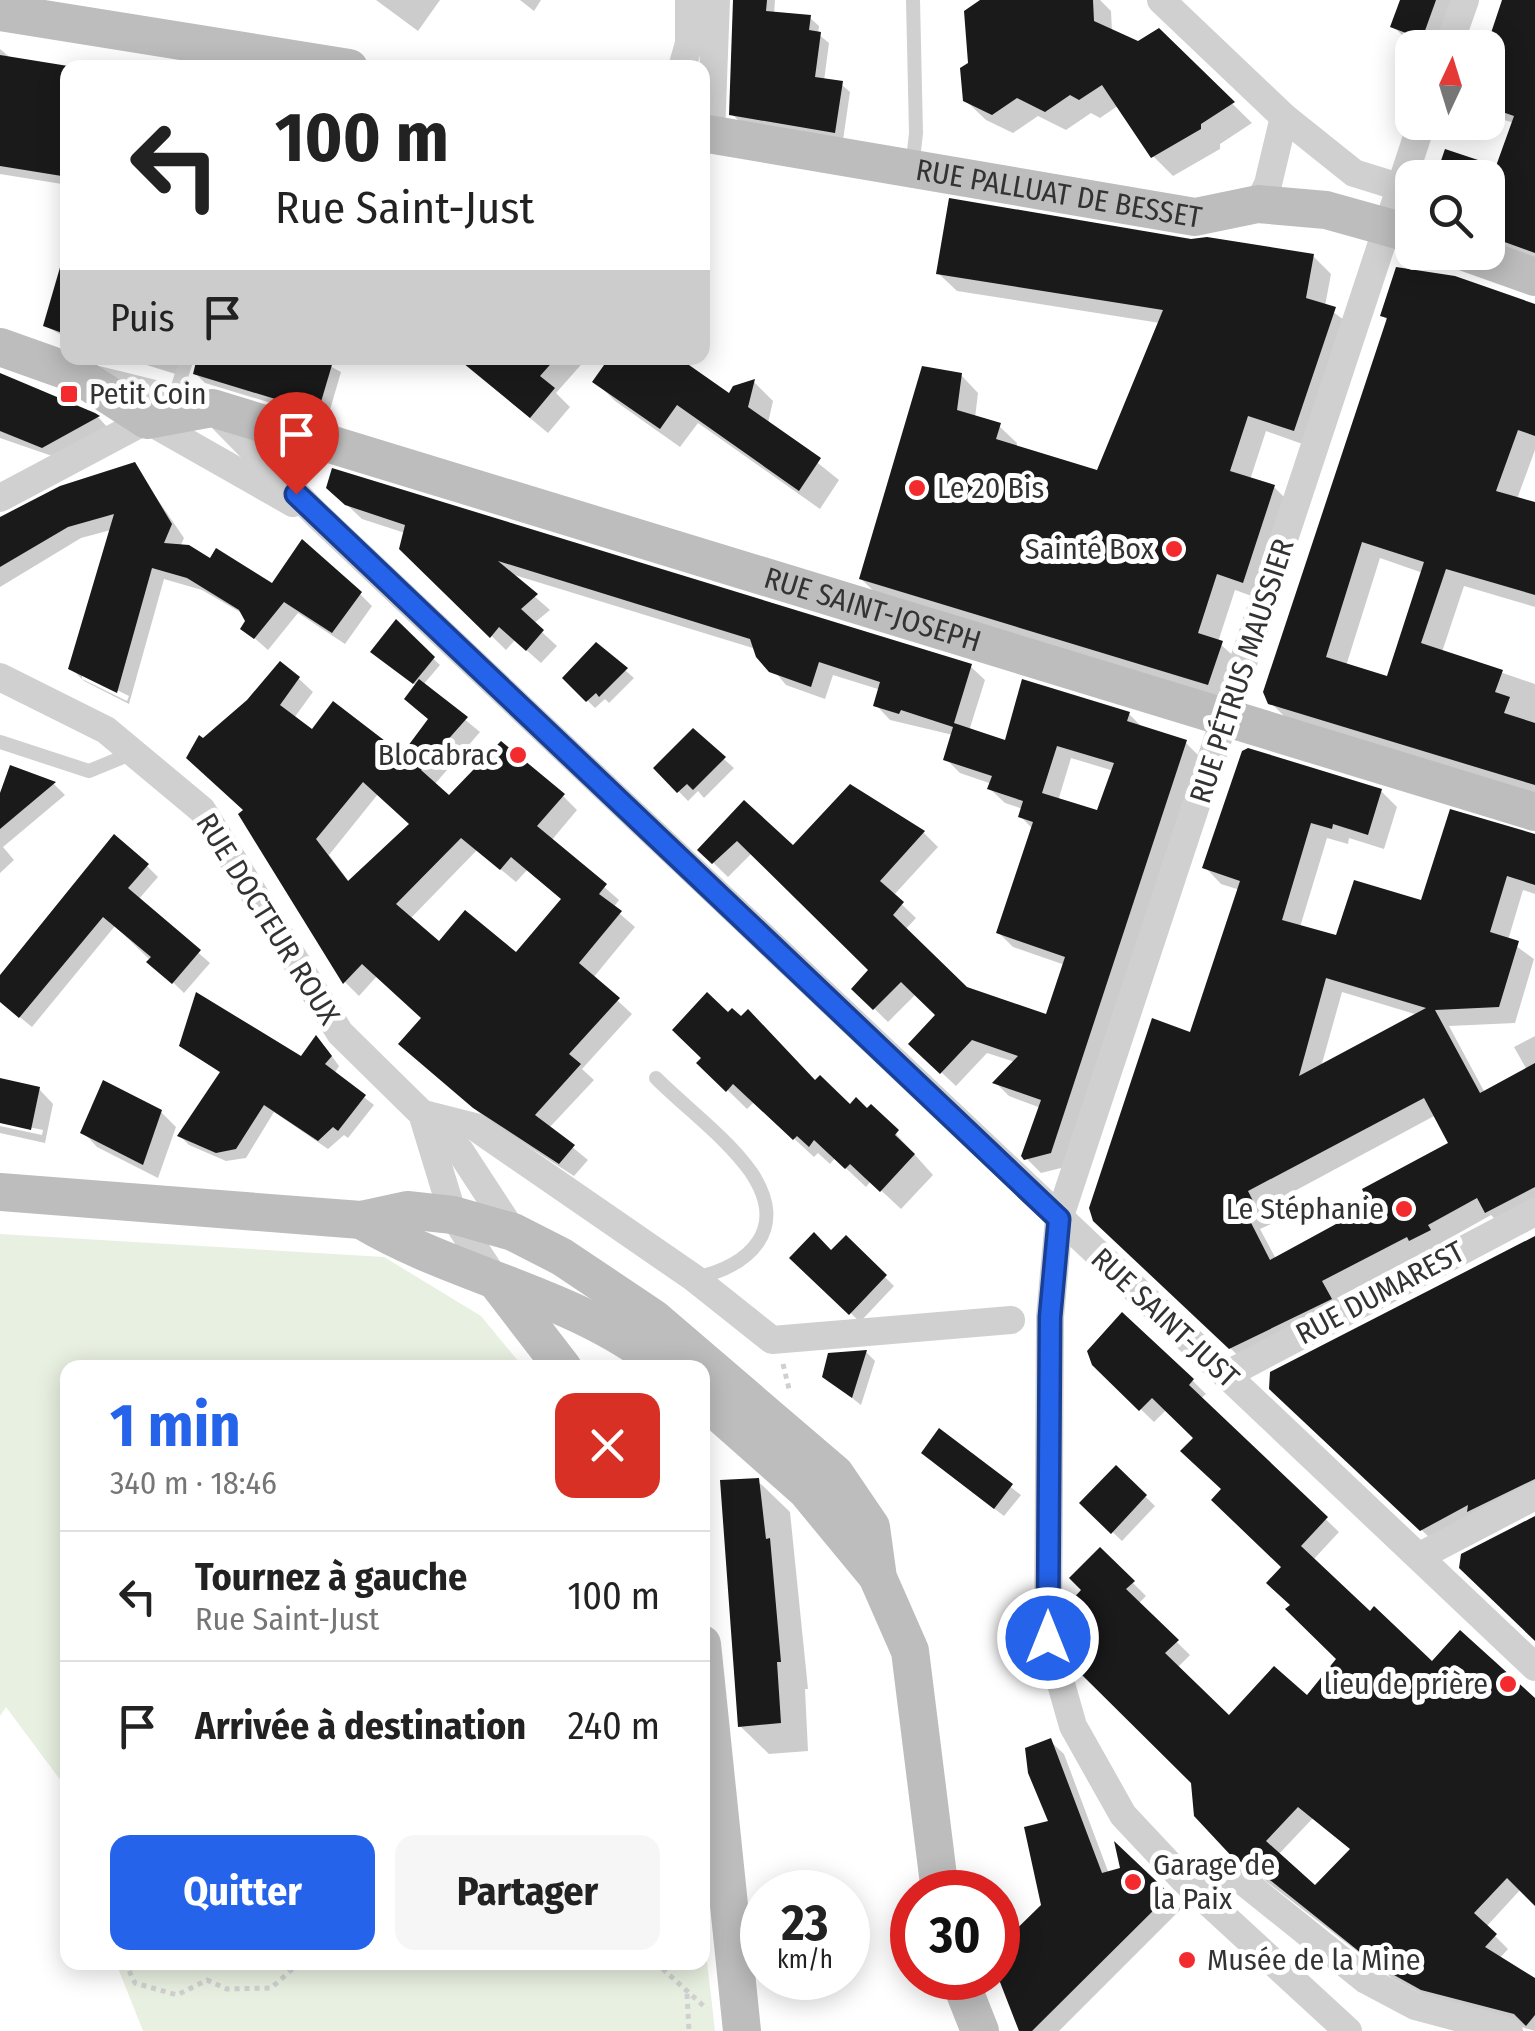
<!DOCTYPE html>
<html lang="fr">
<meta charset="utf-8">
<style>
body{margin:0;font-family:"Fira Sans Condensed",sans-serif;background:#f6f6f6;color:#222;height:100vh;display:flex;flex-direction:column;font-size:38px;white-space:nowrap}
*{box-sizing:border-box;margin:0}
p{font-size:32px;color:#767676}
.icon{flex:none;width:55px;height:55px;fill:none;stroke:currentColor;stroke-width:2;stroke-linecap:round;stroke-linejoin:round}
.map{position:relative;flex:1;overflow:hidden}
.panel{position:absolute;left:60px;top:1360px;width:650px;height:610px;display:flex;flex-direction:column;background:#fff;border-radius:20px;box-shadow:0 5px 25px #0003}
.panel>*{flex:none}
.banner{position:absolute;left:60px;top:60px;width:650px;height:305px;border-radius:20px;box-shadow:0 5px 25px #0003;background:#fff;color:#222;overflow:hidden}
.needle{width:65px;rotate:4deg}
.tools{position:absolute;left:1395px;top:30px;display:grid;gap:20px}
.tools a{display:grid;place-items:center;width:110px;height:110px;border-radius:20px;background:#fff;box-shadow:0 5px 25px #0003;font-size:50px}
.speed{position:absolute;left:740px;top:1870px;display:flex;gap:20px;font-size:50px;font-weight:700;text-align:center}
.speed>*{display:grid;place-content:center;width:130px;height:130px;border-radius:50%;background:#fff;box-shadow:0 5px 25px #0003;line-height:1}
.speed small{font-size:25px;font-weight:400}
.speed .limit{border:15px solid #d22;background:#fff;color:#111}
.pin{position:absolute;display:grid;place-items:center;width:85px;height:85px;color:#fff;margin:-102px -42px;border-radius:50% 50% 50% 0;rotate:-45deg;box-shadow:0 0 10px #0007}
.pin .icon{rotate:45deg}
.me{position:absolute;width:110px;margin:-55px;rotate:0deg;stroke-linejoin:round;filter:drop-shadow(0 0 8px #0008)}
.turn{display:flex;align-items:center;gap:35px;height:210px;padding:0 50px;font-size:45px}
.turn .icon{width:130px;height:130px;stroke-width:2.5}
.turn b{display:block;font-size:70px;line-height:85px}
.then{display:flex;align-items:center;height:95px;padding:0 50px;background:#0003;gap:20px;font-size:38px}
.round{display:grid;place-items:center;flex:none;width:105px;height:105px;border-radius:20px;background:#f6f6f6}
.headline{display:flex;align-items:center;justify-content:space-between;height:170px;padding:0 50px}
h1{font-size:60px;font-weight:700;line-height:75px;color:#2563eb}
.primary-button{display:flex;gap:20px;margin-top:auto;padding:20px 50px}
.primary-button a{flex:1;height:115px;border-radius:20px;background:#2563eb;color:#fff;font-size:40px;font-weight:700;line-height:115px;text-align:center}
.primary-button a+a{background:#f6f6f6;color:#222}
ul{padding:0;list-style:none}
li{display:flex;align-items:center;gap:30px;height:130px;padding:0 50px;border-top:2px solid #e0e0e0}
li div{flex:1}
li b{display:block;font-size:38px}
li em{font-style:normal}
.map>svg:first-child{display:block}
.green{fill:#e8f0e1}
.shadow{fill:#0003;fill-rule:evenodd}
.building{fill:#1a1a1a;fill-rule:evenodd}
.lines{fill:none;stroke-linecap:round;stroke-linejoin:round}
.path{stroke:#d0d0d0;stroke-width:5;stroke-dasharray:5 5;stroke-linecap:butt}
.lane{stroke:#d0d0d0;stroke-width:14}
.street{stroke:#d0d0d0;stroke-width:28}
.secondary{stroke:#bdbdbd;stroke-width:38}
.route-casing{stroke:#184099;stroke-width:25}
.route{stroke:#2563eb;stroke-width:18}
.poi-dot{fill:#f32b2f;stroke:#fff;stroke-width:4}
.labels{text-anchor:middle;stroke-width:10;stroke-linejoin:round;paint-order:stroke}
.street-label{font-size:30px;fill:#333;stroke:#fff}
.poi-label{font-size:30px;fill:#333;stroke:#fff;text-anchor:start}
</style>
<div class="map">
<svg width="1535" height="2031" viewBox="0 0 1535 2031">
<rect width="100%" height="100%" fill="#fff"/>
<!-- green -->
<g class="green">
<polygon points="0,1234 384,1257 481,1316 523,1367 68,1368 67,1789 6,1707 0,1716"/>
<polygon points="703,1926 715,2031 143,2031 116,1963 702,1962"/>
</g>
<!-- shadow -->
<g class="shadow">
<polygon points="376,0 440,0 418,31"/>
<polygon points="520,0 541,0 534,11"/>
<polygon points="736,0 775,0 774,15 810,18 819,26 818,34 829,43 824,81 841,84 850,92 843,140 741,123 732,114"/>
<polygon points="984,0 1100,0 1111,11 1112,32 1138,44 1158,31 1252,123 1220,144 1220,149 1173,176 1153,156 1119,105 1100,118 1091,113 1066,130 1038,116 1013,133 986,120 965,100"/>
<polygon points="1402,0 1454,0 1438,48 1408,41 1393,26"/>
<polygon points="1504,0 1535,0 1535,261 1488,241 1488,178 1498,169 1514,123 1488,115 1488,50"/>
<polygon points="0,49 13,60 68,68 68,185 0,174"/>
<polygon points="1191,242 1313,256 1331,274 1325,306 1352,326 1311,447 1266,431 1250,480 1274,487 1292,505 1260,599 1235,590 1218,642 1239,661 1226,701 879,596 861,579 961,375 978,393 975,418 999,426 1017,443 1016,448 1098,473 1160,323 957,291 939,274"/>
<path d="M1535,307V450L1517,499L1535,504V607L1464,586L1442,652L1535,684V796L1289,721L1270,702L1388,321L1383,316ZM1380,558L1423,573L1388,679L1346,666Z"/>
<polygon points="68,309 68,339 46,326"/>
<polygon points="124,358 198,358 188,360 182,376"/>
<polygon points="200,358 315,358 341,372 327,420 205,383 196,374"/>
<polygon points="457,358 517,359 587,358 556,393 570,407 548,433"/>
<polygon points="612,358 674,358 729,396 735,388 754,382 773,401 768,423 839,480 820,509 698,423 680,447 615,401 596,382"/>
<polygon points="0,376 99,418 108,428 55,457 0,438"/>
<path d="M134,465L184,538L180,547L272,586L360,594L372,606L345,644L298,613L268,650L243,628L248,621L245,615L202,590L164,579L129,704L84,681L71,668L111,530L81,538L0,587V520ZM82,673L129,696L127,701L82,679Z"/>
<path d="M344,502L970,666L985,680L969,731L1007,743L1129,714L1144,729L1186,743L1200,757L1065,1167L1041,1173L1024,1156L1041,1108L1009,1096L996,1083L1015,1062L987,1053L956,1086L911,1044L938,1015L916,994L888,1022L854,989L872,970L752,853L728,877L700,850L744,803L793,849L850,787L924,833L938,847L893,896L916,918L905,930L966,989L1048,1017L1065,965L1013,947L999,933L1034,830L1021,817L1023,809L1005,803L990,789L992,784L960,773L946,759L953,735L890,720L876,705L881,690L833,675L825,699L786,685L756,649L508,573L550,610L533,624L557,646L541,663L515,640L506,650L402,548L405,533L362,519ZM1071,758L1114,771L1098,813L1058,801Z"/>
<path d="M396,623L440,665L423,685L480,732L434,785L449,799L563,796L577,810L551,841L619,900L613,908L635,927L593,978L632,1014L582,1069L594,1080L549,1128L588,1160L574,1176L490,1122L416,1058L424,1018L377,976L359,996L345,982L241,815L246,811L203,742L298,678L313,692L294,718L312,732L403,758L430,720L407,699L417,686L380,658ZM378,794L412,825L350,883L329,855ZM477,850L516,882L527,870L564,900L516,956L439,944L410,919Z"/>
<polygon points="596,645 634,678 609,703 605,699 595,708 565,678"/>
<polygon points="693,732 734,768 704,798 698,791 688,801 656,768"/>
<polygon points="12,768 54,784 65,795 3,847 14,860 0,873 0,793"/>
<path d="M1381,791L1397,807L1384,849L1349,838L1348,844L1327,838L1300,927L1338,938L1422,904L1535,835V894L1523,890L1508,940L1534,959L1515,1023L1449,1026L1485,1093L1527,1070L1514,1047L1535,1036V1211L1503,1227L1491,1215L1443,1242L1445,1246L1427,1255L1424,1252L1337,1298L1346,1316L1247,1364L1112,1237L1191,1035L1240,890L1221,884L1205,867ZM1342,992L1418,1015L1321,1067ZM1436,1115L1452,1144L1340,1225L1276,1259L1260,1229L1271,1224L1263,1208Z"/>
<polygon points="147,866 158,877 138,900 210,963 184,993 115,926 32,1027 0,1001 0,978"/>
<polygon points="182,1045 301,1059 325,1047 339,1066 334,1074 374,1105 348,1138 344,1135 328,1149 274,1112 246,1158 226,1161 189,1145 180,1136 222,1074"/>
<polygon points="700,1063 816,1083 850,1107 890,1127 933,1175 901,1209 871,1181 866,1187 835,1158 830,1164 818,1153 814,1157 754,1102 747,1109"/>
<polygon points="0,1081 39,1089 53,1104 45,1143 0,1133 0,1126 42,1135 43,1130 0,1121"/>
<polygon points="161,1112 176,1127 158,1178 97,1147 83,1132"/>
<polygon points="846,1239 894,1286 860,1322 793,1258 832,1254"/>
<polygon points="1535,1239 1535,1484 1431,1539 1272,1388"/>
<polygon points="866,1352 875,1361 861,1405 824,1376"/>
<path d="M1094,1364L1193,1381L1206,1394L1200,1399L1339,1532L1313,1560L1370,1615L1433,1665L1535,1703V1902L1521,1889L1486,1927L1508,1949L1499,1959L1535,1981V2031L1437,2002L1392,1978L1237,1859L1085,1590L1100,1550L1146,1596L1138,1604L1190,1655L1177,1668L1229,1719L1307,1698L1339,1659L1293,1605L1284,1567L1224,1490L1196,1438L1167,1409L1154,1422ZM1313,1818L1352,1850L1315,1889L1278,1855Z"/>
<polygon points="939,1432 1021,1495 1004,1516 933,1462"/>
<polygon points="1116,1468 1155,1506 1122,1541 1082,1503"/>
<polygon points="723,1483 761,1484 790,1512 808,1689 805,1689 808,1751 769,1754 740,1726"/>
<polygon points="1050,1741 1064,1754 1109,1874 1123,1870 1118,1848 1181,1909 1059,2031 1022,2031 998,1971 998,1950 1044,1906 1051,1823"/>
</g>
<!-- building -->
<g class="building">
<polygon points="733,0 767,0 766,11 811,15 809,30 821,32 815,77 843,81 835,133 729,115"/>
<polygon points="980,0 1093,0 1094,21 1138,41 1159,28 1235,102 1201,124 1201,129 1151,158 1102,85 1079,100 1070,95 1045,112 1017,98 992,115 963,101 960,68 968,63 964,11"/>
<polygon points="1400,0 1436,0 1422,39 1390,27"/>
<polygon points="1502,0 1535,0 1535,253 1488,236 1488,178 1435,178 1445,149 1496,166 1514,116 1488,107 1488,42"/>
<polygon points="0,55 68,66 68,177 0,166"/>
<polygon points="949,198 1191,239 1207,237 1314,254 1306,298 1336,307 1294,431 1248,416 1230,471 1275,485 1243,583 1217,574 1198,633 1223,641 1208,685 859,579 922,366 962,373 957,410 1001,423 996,439 1097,470 1163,310 936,274"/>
<polygon points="61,264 68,265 68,335 43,326"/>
<path d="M1396,267L1455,276L1535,304V436L1518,430L1496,491L1535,502V595L1446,569L1421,643L1503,670L1495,692L1510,697L1504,713L1535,723V785L1268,704L1263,692L1387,318L1380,316ZM1362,542L1424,562L1387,676L1326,657Z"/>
<polygon points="197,358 334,358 318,412 193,374"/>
<polygon points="457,358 556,358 540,376 555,388 530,418"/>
<polygon points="609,358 679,358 729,393 733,386 755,379 748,407 821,458 799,491 677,405 660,429 592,382"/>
<polygon points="0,373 95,413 100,416 42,448 0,431"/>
<polygon points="135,462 172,524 164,543 189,545 210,558 216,548 272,583 302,539 362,592 332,633 284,602 254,639 240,629 245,621 239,610 187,578 152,568 117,693 68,669 114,514 68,527 0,567 0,517 60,486"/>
<path d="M332,468L972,664L954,723L1005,740L1022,679L1130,712L1127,721L1187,740L1051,1153L1024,1160L1021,1156L1041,1100L992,1083L1018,1056L972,1040L940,1074L908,1044L935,1015L901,982L873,1010L851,989L868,970L737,841L712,864L697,850L744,800L793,845L850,784L925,831L880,881L904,902L893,915L967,987L1046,1014L1065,957L996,933L1033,822L1018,817L1023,801L987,789L992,776L943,760L953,727L901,710L899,714L873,706L880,682L819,662L811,687L769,672L756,657L750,639L498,561L538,594L521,609L544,630L526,651L499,627L490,638L399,549L405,525L345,505L326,488ZM1057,746L1114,763L1097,810L1042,793Z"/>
<polygon points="396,619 435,657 413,684 370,652"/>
<polygon points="596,642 628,668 599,697 596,693 586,702 562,678"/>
<path d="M280,661L300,677L280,705L312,729L333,701L402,754L428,719L404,699L419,679L468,717L421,770L449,795L501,741L565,794L537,826L607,884L599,894L622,911L579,963L620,998L569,1054L581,1064L535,1115L575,1145L559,1164L473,1108L398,1044L421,1018L362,964L343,984L238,814L243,810L186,758L199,735L203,738L247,700ZM363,782L409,824L348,881L316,839ZM461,838L500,870L511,857L561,899L516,952L465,910L439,941L396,904Z"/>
<polygon points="693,728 726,757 693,790 687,784 677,793 653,768"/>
<path d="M1248,748L1382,789L1368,835L1333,824L1332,829L1311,823L1282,920L1336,935L1354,880L1421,900L1450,809L1535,834V885L1507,876L1490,932L1519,941L1499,1007L1435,1010L1480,1093L1535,1063V1187L1485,1213L1477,1198L1428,1225L1431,1230L1409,1241L1407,1237L1322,1281L1332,1299L1229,1349L1093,1221L1089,1208L1152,1018L1190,1032L1240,881L1202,868L1242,751ZM1326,978L1426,1008L1299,1076ZM1424,1098L1448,1143L1362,1189L1367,1200L1333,1218L1336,1224L1270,1260L1246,1213L1256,1207L1248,1191Z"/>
<polygon points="10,765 56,782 0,829 0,793"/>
<polygon points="114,834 149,864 128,888 201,950 172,984 146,962 151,957 103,917 19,1018 0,1002 0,975"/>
<polygon points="196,992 301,1056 316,1035 332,1056 325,1064 366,1095 338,1131 333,1127 318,1141 264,1105 236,1149 216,1153 177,1136 220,1072 179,1046"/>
<polygon points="707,992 728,1012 732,1008 741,1016 748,1009 815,1080 820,1075 850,1104 856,1097 867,1108 871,1104 899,1130 895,1135 915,1154 880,1192 850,1164 845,1169 814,1140 809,1147 797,1136 793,1140 733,1084 726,1092 696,1063 701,1058 672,1030"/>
<polygon points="0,1078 40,1087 31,1130 0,1123"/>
<polygon points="103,1080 162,1110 143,1165 80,1133"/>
<polygon points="814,1232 831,1250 846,1235 887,1275 849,1315 789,1258"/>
<polygon points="1535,1236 1535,1479 1467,1512 1468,1505 1420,1531 1269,1389 1270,1372"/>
<path d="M1122,1312L1194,1379L1189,1385L1328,1517L1301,1546L1370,1611L1374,1606L1432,1661L1460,1630L1535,1698V1906L1507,1878L1474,1913L1497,1934L1485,1947L1535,1978V2015L1526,2026L1514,2014L1421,1990L1376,1965L1250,1864L1236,1861L1194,1816L1191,1783L1082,1675L1068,1604L1081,1590L1069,1578L1100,1547L1135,1581L1126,1589L1179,1640L1165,1653L1229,1715L1274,1666L1307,1695L1336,1659L1285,1609L1290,1605L1266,1583L1281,1567L1211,1500L1221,1489L1180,1451L1193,1438L1152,1398L1139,1411L1092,1365L1087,1351ZM1298,1807L1350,1849L1315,1885L1266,1841Z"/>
<polygon points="867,1350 852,1398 822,1377 828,1353"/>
<polygon points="939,1428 1013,1484 994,1509 921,1453"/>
<polygon points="1116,1465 1147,1495 1111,1534 1079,1503"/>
<polygon points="759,1478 766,1539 770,1538 781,1662 777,1662 781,1723 738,1727 720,1480"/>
<polygon points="1535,1516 1535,1641 1459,1568 1461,1554"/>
<polygon points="1051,1738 1102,1873 1120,1868 1114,1841 1170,1894 1032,2031 1019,2031 998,1977 998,1947 1041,1905 1024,1827 1048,1821 1028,1773 1025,1748"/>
</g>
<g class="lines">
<!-- path -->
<g class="path">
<polyline points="783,1364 790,1393"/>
<polyline points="125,1962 135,1983 177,1995 207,1980 227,1989 271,1988 297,1965 313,1962"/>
<polyline points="328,1962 336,1962"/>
<polyline points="655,1962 707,2009"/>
<polyline points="687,1994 689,2031"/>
</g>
<!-- lane -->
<g class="lane">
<polyline points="912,169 916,133 913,0"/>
<polyline points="174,399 187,358"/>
<polyline points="0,742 89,771 133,753"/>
<path d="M656,1078C686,1108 727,1138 751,1172C790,1230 749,1266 695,1278"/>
</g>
<!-- street -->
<g class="street">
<polyline points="1161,0 1284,117 1354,173 1399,187"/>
<polyline points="1448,48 1465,0"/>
<polyline points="682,68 689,43 689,0"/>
<polyline points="711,134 716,0"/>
<polyline points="1258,204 1268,184 1284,117"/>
<polyline points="98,380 212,408 317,515 1535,1667"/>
<polyline points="0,498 147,420 293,503"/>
<polyline points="0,677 106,730 202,810 340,1033 460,1151 513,1232"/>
<polyline points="424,1114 475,1127 694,1278 772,1340 1011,1320"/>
<polyline points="424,1120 453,1215 492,1275"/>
<polyline points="1226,1375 1535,1212"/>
<polyline points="1420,1556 1535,1496"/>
<polyline points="1184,1880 1239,1878 1366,1980 1415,2006 1509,2031"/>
<polyline points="1348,2031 1184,1880 1123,1815 1073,1726 1048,1638 1050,1317 1059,1219 1422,122"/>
</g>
<!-- secondary -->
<g class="secondary">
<polyline points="0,12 349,68"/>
<path id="s1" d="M702,133L1195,217L1258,204L1326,210L1412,234"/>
<polyline points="1465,252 1535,277"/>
<path id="s2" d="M0,347L76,374L147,420L212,408L1535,812"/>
<polyline points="0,1192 361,1220 407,1210 453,1215 513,1232 562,1257 653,1318 835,1474 871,1527 878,1578 910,1651 940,1892"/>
<path d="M361,1220C458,1278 576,1294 666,1368"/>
<polyline points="496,1281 563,1368"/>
<polyline points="702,1398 806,1490 877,1576"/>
<polyline points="702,1644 742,2031"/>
<polyline points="959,1978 980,2031"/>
</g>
</g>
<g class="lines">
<defs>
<polyline id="route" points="296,494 1059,1219 1050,1317 1048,1638"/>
</defs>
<!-- route casing -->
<use href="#route" class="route-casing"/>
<!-- route -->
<use href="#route" class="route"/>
</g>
<!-- markers -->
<g class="poi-dot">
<rect x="59" y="384" width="20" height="20" rx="5"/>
<circle cx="917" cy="488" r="10"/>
<circle cx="1174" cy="549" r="10"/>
<circle cx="518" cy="755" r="10"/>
<circle cx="1404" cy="1209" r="10"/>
<circle cx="1508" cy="1684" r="10"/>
<circle cx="1133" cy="1882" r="10"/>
<circle cx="1187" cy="1960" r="10"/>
</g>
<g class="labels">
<!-- street labels -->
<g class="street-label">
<text dy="10" stroke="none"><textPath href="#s1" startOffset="362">RUE PALLUAT DE BESSET</textPath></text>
<text dy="10" stroke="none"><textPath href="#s2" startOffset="922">RUE SAINT-JOSEPH</textPath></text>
<text transform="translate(1242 671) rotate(-72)" y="10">RUE PÉTRUS MAUSSIER</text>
<text transform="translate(268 919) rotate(58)" y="10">RUE DOCTEUR ROUX</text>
<text transform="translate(1380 1293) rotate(-28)" y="10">RUE DUMAREST</text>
<text transform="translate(1165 1318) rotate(43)" y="10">RUE SAINT-JUST</text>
</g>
<!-- poi labels -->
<g class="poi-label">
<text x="89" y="404">Petit Coin</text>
<text x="937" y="498">Le 20 Bis</text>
<text x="1154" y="559" text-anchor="end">Sainté Box</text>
<text x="498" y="765" text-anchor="end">Blocabrac</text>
<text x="1384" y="1219" text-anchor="end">Le Stéphanie</text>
<text x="1488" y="1694" text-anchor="end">lieu de prière</text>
<text x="1153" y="1875">Garage de<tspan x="1153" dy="34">la Paix</tspan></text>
<text x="1207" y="1970">Musée de la Mine</text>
</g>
</g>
</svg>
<div class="tools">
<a><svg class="needle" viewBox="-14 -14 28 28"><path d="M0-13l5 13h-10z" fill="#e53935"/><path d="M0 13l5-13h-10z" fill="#767676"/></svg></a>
<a><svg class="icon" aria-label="search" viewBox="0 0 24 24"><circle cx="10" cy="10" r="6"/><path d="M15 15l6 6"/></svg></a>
</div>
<div class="speed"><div>23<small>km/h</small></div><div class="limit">30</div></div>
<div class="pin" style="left:296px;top:494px;background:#d93025"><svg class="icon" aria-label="arrive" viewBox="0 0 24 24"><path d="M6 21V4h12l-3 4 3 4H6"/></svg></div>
<svg class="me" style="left:1048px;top:1638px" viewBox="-20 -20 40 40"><circle r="17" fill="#2563eb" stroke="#fff" stroke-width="3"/><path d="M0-11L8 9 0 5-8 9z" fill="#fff"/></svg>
<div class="banner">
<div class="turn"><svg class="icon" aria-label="left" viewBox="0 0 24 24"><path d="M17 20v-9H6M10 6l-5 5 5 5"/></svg><div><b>100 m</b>Rue Saint-Just</div></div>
<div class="then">Puis<svg class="icon" aria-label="arrive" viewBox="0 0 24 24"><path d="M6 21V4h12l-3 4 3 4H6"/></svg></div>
</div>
<section class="panel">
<div class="headline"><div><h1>1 min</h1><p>340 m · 18:46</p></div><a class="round" style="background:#d93025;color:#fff"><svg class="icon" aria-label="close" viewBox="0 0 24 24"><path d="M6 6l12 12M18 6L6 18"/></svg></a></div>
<ul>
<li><svg class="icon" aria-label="left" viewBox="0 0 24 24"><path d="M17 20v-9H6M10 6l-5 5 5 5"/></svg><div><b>Tournez à gauche</b><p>Rue Saint-Just</p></div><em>100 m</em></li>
<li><svg class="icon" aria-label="arrive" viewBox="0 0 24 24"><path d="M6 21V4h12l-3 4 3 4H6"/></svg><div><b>Arrivée à destination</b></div><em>240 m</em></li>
</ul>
<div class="primary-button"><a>Quitter</a><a>Partager</a></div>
</section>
</div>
